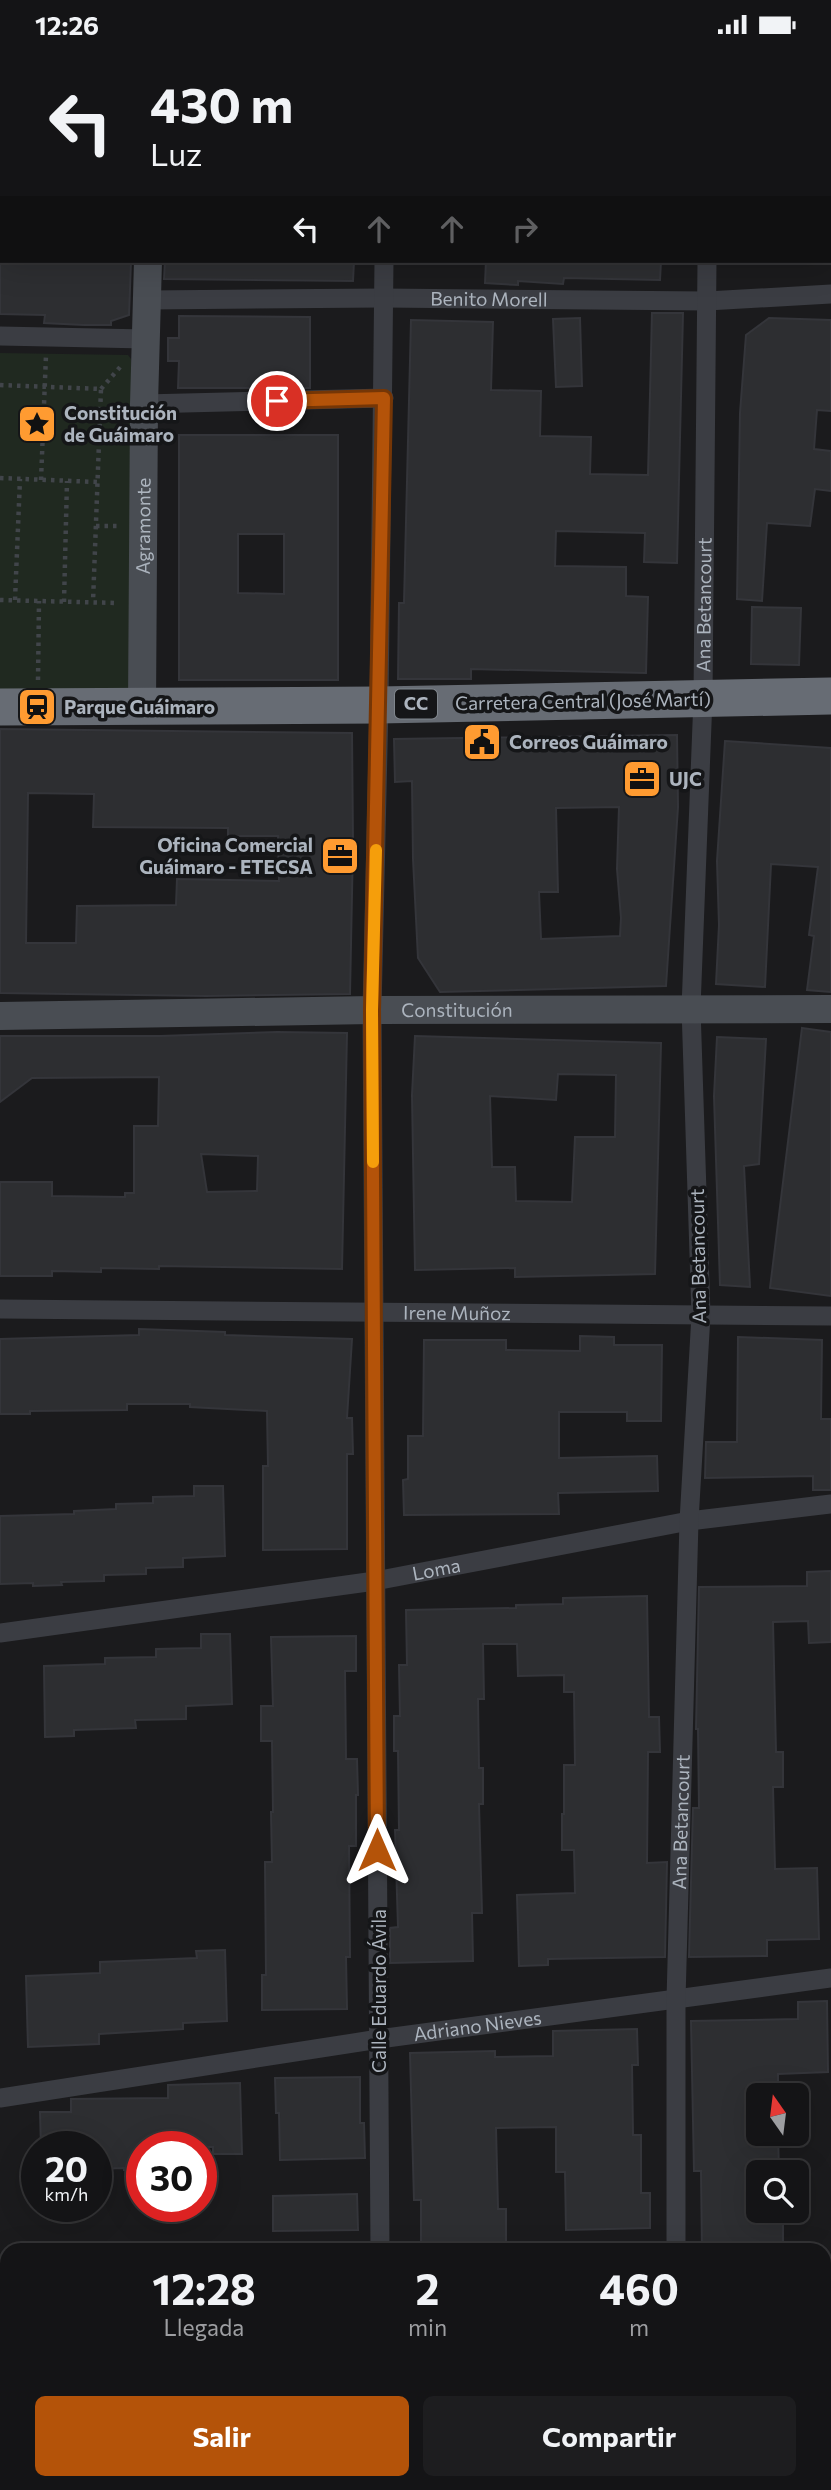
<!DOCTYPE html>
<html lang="es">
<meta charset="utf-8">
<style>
body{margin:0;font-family:Commissioner,sans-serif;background:#1d1d1f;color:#f1f3f6;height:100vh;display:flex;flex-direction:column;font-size:26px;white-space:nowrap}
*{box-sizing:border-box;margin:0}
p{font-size:23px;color:#9d9ea1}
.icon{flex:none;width:38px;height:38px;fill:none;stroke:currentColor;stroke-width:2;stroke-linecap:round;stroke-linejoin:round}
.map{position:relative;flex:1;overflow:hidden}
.drawer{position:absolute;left:0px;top:2194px;width:831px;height:247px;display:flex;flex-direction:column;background:#141416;border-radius:21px 21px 0 0;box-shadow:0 7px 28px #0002,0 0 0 2px #333335}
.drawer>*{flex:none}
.banner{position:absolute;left:0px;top:0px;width:831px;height:214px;box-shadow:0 7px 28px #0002,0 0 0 2px #333335;background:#141416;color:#f1f3f6;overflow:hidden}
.needle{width:46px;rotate:346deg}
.fabs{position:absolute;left:746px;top:2034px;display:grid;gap:14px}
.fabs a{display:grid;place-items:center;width:63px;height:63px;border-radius:10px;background:#141416;box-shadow:0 7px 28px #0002,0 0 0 2px #333335;font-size:35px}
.speed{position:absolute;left:21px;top:2082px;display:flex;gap:14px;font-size:35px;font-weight:700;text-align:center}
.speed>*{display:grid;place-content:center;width:91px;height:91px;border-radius:50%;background:#141416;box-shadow:0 7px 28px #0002,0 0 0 2px #333335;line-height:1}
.speed small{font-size:18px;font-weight:400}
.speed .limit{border:10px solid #d22;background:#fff;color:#111}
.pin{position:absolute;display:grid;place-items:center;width:60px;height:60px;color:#fff;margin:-30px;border:4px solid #fff;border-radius:50%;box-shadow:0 2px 7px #0007}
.me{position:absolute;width:77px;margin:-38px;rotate:0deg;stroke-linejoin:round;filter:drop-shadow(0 0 5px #0008)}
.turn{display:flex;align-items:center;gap:24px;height:147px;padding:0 35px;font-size:32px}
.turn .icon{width:91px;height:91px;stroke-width:2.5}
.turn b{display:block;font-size:49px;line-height:60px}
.lanes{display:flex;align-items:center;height:66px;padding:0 35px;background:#0003;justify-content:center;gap:35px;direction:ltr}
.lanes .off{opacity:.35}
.eta{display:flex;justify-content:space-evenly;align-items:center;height:119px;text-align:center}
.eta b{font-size:42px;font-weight:700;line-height:49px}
.cta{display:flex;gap:14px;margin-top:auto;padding:14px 35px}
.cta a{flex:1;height:80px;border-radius:10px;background:#b45309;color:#fff;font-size:28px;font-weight:700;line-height:80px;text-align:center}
.cta a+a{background:#1d1d1f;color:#f1f3f6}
.status{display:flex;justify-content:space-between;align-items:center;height:49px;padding:0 35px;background:#141416;direction:ltr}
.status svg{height:19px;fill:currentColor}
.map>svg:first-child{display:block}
.green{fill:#202920}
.building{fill:#2d2e31;stroke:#34353a;stroke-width:2;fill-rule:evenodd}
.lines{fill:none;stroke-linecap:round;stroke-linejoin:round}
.path{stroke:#41454a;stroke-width:4.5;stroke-dasharray:3.5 5;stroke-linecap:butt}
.street{stroke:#3b3d43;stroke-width:19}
.secondary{stroke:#494d53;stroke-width:28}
.highway{stroke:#676c74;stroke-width:37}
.route-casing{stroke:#753606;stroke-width:18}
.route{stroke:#b45309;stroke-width:12}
.slow{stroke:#f59e0b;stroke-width:12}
.labels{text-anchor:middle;stroke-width:7;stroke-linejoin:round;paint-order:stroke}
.shield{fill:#151618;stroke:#7f858c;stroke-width:2}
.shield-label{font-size:18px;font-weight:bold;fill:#acb4be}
.street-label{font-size:19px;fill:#acb4be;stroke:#151618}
.poi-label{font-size:19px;font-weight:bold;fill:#acb4be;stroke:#151618;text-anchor:start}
</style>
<div class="status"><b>12:26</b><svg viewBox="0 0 49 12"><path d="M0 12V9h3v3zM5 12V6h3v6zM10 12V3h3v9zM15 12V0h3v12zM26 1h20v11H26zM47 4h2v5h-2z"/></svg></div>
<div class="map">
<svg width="831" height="2441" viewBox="0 0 831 2441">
<rect width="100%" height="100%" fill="#1b1b1d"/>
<!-- green -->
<polygon class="green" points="0,304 128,306 131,310 132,643 0,649"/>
<!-- building -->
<g class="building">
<polygon points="0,212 131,212 129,266 111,272 111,276 84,276 44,274 45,266 0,265"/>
<polygon points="165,212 354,212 353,232 164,230"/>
<polygon points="486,212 661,212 660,231 564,229 563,235 518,232 518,236 485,234"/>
<polygon points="652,264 683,264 677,514 644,513 645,484 556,482 555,517 626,518 626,547 648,548 646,624 471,620 471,630 398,630 399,554 404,554 411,271 493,273 491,341 541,342 540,387 591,388 590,425 648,426"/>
<polygon points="179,267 310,268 310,339 178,339 179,312 168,312 168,289 179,289"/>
<polygon points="580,269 582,337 556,338 553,270"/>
<polygon points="769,269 831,271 831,362 817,361 814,400 831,402 831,442 815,440 810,477 767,474 762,552 737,550 740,364 746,286"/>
<path d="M179,386H338V631H179ZM238,485H284V545L238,544Z"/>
<polygon points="752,558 801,559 799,616 751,615"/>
<path d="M0,680L352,684L353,795L350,945L206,947L0,944ZM28,744L94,745L93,778L228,779V787H278L279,832L177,830L176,856L77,857L76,894H26Z"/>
<path d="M677,686L678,758L666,937L440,943L418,909L413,810L412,732L395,733L394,690ZM619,758L617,820L621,869L620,887L541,890L539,843H558L556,759Z"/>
<polygon points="725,692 831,699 831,943 807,941 814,887 809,886 818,818 771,815 765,938 716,935 719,876 717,812"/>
<polygon points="802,979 831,983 831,1247 770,1239"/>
<path d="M277,983L347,984L342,1220L159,1217V1220L101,1219V1223L52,1222V1227H0V1133H52V1147L125,1148V1144H134V1077H158L159,1028L32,1029L0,1053V987H160ZM201,1105L258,1107L257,1142L207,1143Z"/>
<path d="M415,987L661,994L655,1225L515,1228V1219L415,1221L412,1046ZM558,1025L616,1026L615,1088H575L572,1153L516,1152L515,1118H492L490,1047L556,1051Z"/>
<polygon points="717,988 766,990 759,1115 744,1117 750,1238 720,1236 714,1047"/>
<polygon points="139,1280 225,1283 225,1286 352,1290 347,1369 352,1369 353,1405 347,1405 347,1500 263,1501 263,1417 268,1417 267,1362 190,1358 190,1355 127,1355 127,1361 30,1362 30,1365 0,1365 0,1290 139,1286"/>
<polygon points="580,1287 614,1288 614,1296 662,1296 661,1372 627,1372 627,1363 559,1363 559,1409 657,1407 658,1442 558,1444 559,1465 404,1466 403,1431 408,1430 408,1387 423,1387 424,1291 506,1291 506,1301 580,1302"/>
<polygon points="738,1288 822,1291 821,1370 831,1370 831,1441 813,1441 813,1427 705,1429 706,1393 737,1393"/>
<polygon points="194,1437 223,1437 225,1507 183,1509 183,1518 146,1519 146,1525 104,1526 104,1532 61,1533 62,1536 33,1537 33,1534 0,1535 0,1467 74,1465 74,1462 116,1460 116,1455 153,1454 153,1448 194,1447"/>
<polygon points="831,1522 831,1593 809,1594 808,1572 773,1573 776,1703 783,1703 783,1738 773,1738 775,1820 817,1819 819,1890 767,1891 767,1907 689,1908 693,1759 699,1759 698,1680 696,1680 699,1538 807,1537 807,1523"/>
<polygon points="647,1547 649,1668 659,1668 660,1703 648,1703 647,1814 667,1813 665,1908 548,1910 548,1916 519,1917 517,1846 575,1844 574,1801 562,1801 562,1765 564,1765 564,1716 575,1716 574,1643 564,1643 564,1626 518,1627 517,1595 483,1595 484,1650 478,1650 479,1719 483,1719 483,1755 479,1755 482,1864 472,1864 473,1912 390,1914 390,1879 398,1878 395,1781 399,1781 398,1702 394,1702 394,1667 400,1667 399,1616 407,1616 406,1561 516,1559 516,1556 563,1555 563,1549"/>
<polygon points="201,1585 230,1585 232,1655 186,1657 186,1670 135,1671 136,1679 74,1681 74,1687 45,1688 44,1617 105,1615 105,1609 156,1608 156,1600 201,1599"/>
<polygon points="356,1587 356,1622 345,1622 346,1710 357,1710 358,1746 356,1746 356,1797 349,1797 350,1908 346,1908 347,1960 262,1961 262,1926 266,1926 265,1813 272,1813 271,1763 273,1763 272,1692 261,1692 261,1657 273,1657 271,1588"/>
<polygon points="225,1901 227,1972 183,1974 183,1980 99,1985 99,1995 28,1998 26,1927 100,1924 100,1913 197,1909 196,1902"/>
<polygon points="827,1952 828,2023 778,2025 778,2046 758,2046 758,2086 778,2086 779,2121 758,2121 758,2161 783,2161 783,2202 702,2202 701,2122 694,2122 691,1972 798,1970 798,1953"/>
<polygon points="637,1980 638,2016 632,2016 633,2086 641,2086 641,2144 650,2144 650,2179 566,2181 565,2123 556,2123 556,2078 496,2079 498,2160 506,2160 506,2196 421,2197 421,2151 414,2151 410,2004 495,2002 495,2008 553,2007 553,1982"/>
<polygon points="360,2028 360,2074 364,2074 365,2109 280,2111 279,2064 276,2064 275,2029"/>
<polygon points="240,2034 242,2105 213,2105 213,2098 142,2098 142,2121 124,2121 124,2119 96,2120 96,2098 41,2098 40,2063 71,2063 71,2050 168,2049 168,2036"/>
<polygon points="357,2145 358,2181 273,2182 273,2147"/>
</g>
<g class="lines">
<!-- path -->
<g class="path">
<polyline points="0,336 101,340 93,553"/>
<polyline points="101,340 121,317"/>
<polyline points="0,429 97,433"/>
<polyline points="41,431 46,306"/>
<polyline points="96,477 119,477"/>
<polyline points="0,551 118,554"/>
<polyline points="15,551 20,430"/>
<polyline points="64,553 67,432"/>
<polyline points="38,631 39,552"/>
</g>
<!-- street -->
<g class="street">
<polyline points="386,2 386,0"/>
<polyline points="709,2 709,0"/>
<polyline points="0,100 2,100"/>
<polyline points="830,104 831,104"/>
<path id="s1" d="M148,251L383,249L707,252L831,245"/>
<polyline points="0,287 146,290"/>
<polyline points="144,355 384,349"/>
<path id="s2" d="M0,1260L831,1267"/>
<path id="s3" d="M0,1584L375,1532L689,1472L831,1455"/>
<path id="s4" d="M0,2049L379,1990L831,1929"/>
<polyline points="380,2202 372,961 379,656 384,212"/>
<path id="s5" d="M676,2202V1951L689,1472L701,1266L691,959L703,649L707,212"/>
<polyline points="824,2364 831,2363"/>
<polyline points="681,2434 681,2441"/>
<polyline points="381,2441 381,2434"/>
</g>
<!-- secondary -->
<g class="secondary">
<polyline points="151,2 151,0"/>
<path id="s6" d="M142,657L144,355L148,212"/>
<path id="s7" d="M0,967L372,961L831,960"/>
</g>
<!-- highway -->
<polyline class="highway" points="0,658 379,656 831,647"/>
</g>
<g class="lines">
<defs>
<polyline id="route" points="277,352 384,349 372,961 377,1801"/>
</defs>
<!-- route casing -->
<use href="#route" class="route-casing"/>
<!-- route -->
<use href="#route" class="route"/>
<!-- slow -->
<polyline class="slow" points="373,1113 372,961 376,801"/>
</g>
<!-- icons -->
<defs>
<symbol id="sight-square" viewBox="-11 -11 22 22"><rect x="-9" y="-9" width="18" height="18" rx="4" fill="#ff9b31" stroke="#151618"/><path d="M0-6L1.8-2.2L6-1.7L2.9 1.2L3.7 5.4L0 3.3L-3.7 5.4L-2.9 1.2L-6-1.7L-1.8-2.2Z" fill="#111"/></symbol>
<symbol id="station-square" viewBox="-11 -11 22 22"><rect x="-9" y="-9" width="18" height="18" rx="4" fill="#ff9b31" stroke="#151618"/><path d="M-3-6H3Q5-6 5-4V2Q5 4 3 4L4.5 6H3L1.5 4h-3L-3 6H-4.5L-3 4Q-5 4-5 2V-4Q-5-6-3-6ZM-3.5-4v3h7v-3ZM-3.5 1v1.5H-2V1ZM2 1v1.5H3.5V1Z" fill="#111"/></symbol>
<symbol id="civic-square" viewBox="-11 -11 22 22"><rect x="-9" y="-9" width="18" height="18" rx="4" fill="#ff9b31" stroke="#151618"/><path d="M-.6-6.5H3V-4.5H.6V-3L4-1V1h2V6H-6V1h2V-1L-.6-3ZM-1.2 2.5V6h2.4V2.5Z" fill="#111"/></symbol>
<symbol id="office-square" viewBox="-11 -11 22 22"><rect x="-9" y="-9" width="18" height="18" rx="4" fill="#ff9b31" stroke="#151618"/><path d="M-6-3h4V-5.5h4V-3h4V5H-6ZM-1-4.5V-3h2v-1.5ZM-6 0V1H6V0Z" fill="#111"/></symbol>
</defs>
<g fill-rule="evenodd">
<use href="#sight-square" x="15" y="353" width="44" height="44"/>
<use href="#station-square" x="15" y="636" width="44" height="44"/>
<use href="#civic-square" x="460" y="671" width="44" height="44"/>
<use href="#office-square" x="620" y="708" width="44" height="44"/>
<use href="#office-square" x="318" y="785" width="44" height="44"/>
</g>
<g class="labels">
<!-- shield labels -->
<rect class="shield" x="395" y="640.5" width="42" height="29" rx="5"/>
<g class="shield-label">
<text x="416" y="661">CC</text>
</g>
<!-- street labels -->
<g class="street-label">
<text dy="7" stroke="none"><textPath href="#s1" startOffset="341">Benito Morell</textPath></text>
<text dy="7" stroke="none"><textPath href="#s6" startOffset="180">Agramonte</textPath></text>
<text dy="7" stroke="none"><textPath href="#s5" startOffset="1647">Ana Betancourt</textPath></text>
<text transform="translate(583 652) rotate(-1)" y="7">Carretera Central (José Martí)</text>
<text dy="7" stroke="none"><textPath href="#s7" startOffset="457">Constitución</textPath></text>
<text transform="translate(698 1207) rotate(-91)" y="7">Ana Betancourt</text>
<text dy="7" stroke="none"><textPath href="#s2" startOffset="457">Irene Muñoz</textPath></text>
<text dy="7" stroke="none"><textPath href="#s3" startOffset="441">Loma</textPath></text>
<text dy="7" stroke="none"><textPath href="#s5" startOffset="429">Ana Betancourt</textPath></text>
<text transform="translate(379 1942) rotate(-90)" y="7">Calle Eduardo Ávila</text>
<text dy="7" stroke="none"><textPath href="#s4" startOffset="483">Adriano Nieves</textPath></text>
</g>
<!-- poi labels -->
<g class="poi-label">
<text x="64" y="371">Constitución<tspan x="64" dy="22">de Guáimaro</tspan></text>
<text x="64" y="665">Parque Guáimaro</text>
<text x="509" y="700">Correos Guáimaro</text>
<text x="669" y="737">UJC</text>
<text x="313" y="803" text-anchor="end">Oficina Comercial<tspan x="313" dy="22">Guáimaro - ETECSA</tspan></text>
</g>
</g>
</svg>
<div class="fabs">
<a><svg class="needle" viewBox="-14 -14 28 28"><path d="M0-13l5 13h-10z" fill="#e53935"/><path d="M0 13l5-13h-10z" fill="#9d9ea1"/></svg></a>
<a><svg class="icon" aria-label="search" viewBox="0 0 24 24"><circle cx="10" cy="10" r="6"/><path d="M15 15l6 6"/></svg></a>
</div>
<div class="speed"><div>20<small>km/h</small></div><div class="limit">30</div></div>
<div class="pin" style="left:277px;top:352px;background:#d93025"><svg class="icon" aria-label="arrive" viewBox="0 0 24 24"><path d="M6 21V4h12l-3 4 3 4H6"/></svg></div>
<svg class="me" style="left:377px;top:1801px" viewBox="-20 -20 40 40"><path d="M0-17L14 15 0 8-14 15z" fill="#b45309" stroke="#fff" stroke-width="4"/></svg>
<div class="banner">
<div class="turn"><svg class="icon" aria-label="left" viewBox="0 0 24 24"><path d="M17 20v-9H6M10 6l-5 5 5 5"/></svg><div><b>430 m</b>Luz</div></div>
<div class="lanes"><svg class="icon" aria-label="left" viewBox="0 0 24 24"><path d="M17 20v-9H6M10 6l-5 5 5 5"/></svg><svg class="icon off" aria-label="ahead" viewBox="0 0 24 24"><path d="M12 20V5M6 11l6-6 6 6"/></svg><svg class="icon off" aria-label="ahead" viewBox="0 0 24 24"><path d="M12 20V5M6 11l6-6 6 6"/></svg><svg class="icon off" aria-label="right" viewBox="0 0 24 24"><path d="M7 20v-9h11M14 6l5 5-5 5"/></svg></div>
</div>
<section class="drawer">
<div class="eta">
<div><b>12:28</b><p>Llegada</p></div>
<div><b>2</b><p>min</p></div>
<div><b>460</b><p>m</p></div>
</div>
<div class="cta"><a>Salir</a><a>Compartir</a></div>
</section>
</div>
